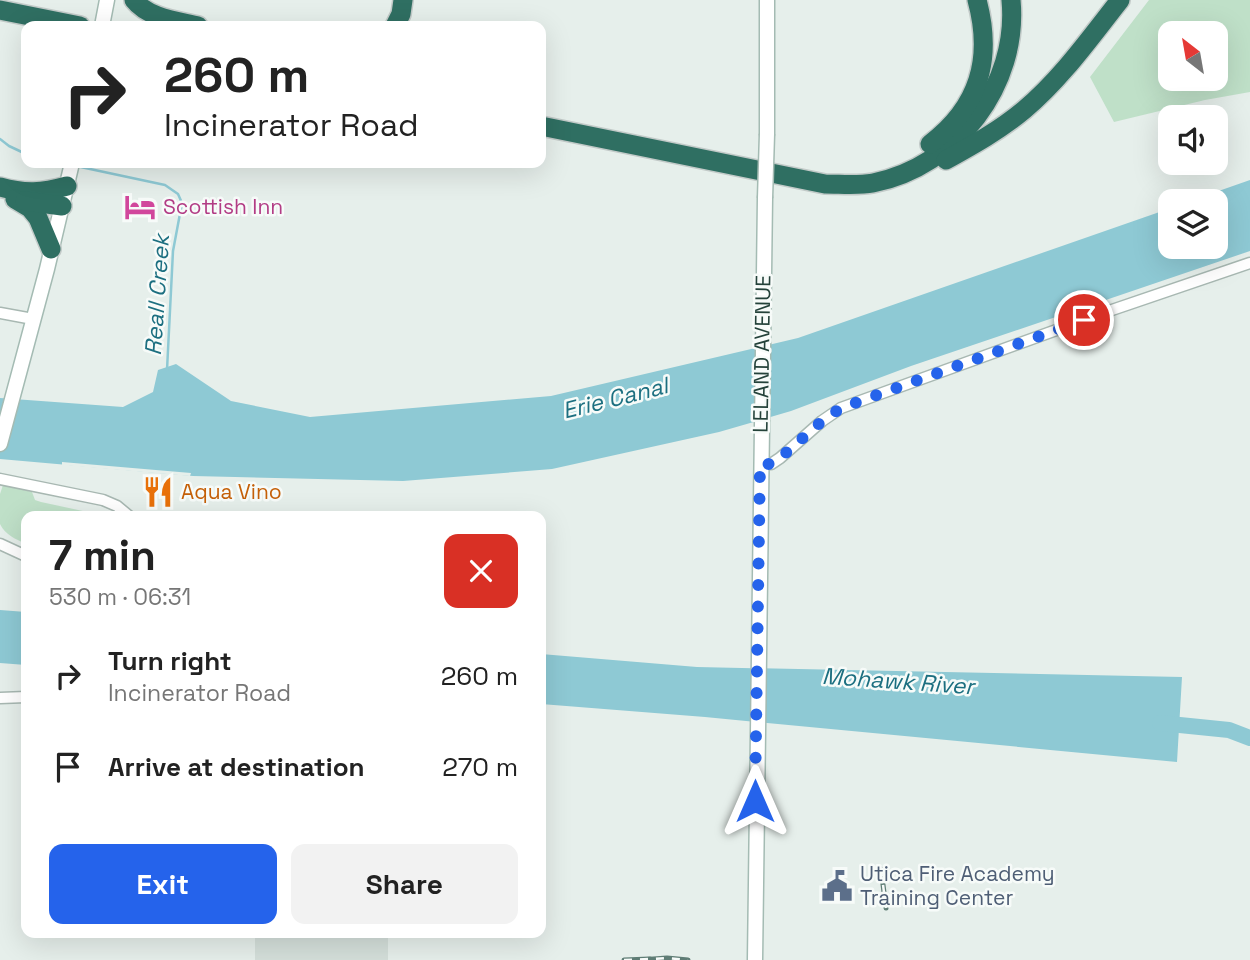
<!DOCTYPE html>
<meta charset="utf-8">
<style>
body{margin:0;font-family:"Space Grotesk",sans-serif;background:#f2f2f2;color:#222;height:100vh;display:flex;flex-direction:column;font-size:26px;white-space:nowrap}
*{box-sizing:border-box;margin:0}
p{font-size:23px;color:#767676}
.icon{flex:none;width:38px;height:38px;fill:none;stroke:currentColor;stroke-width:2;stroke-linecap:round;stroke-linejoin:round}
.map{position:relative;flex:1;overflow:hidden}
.sheet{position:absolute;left:21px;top:511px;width:525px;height:427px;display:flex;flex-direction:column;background:#fff;border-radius:14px;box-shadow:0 7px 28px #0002}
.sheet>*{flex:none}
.top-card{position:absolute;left:21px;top:21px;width:525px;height:147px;border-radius:14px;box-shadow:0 7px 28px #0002;background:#fff;color:#222;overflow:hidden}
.needle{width:46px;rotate:329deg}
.tools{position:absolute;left:1158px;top:21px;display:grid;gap:14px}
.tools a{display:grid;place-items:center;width:70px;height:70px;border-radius:14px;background:#fff;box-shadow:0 7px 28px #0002;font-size:35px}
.pin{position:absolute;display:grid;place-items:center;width:60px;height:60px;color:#fff;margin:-30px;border:4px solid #fff;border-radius:50%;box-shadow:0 2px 7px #0007}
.me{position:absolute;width:77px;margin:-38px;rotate:0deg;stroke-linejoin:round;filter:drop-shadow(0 0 5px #0008)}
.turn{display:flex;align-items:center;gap:24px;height:147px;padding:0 28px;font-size:32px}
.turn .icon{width:91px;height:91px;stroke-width:2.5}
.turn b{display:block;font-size:49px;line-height:60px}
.round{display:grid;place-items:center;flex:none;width:74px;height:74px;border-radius:14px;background:#f2f2f2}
.overview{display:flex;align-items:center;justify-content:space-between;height:119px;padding:0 28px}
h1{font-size:42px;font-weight:600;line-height:52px}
.primary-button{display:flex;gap:14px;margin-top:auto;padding:14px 28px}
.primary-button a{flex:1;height:80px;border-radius:14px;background:#2563eb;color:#fff;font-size:28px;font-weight:600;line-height:80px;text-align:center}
.primary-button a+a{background:#f2f2f2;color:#222}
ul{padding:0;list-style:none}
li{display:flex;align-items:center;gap:21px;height:91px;padding:0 28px}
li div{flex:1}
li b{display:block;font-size:26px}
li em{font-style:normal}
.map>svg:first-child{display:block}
.built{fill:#d4dfda}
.green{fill:#bfe0c8;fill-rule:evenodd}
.water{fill:#8ec9d4}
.pier{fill:#e6efeb}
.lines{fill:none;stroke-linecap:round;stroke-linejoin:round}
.stream{stroke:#8ec9d4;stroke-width:2.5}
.river{stroke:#8ec9d4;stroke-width:16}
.street-casing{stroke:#a8b8b2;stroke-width:13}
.secondary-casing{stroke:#a4bbb3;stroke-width:17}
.highway-casing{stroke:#c2cac8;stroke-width:22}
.street{stroke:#fff;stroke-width:10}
.secondary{stroke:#fff;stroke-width:14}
.highway{stroke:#2f6f62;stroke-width:19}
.rail-casing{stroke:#5f7d75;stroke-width:5}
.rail{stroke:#f7fbf9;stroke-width:2.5;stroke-dasharray:8;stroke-linecap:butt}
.secondary-bridge-casing{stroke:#a4bbb3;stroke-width:17;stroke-linecap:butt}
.secondary-bridge{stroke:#fff;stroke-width:14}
.route{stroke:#2563eb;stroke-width:12;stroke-dasharray:0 21.6}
.labels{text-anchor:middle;stroke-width:5;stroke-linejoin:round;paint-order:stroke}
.hotel-label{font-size:21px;fill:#b23c85;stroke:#f7fbf9;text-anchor:start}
.street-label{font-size:21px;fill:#24423a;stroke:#f7fbf9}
.food-label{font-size:21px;fill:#c56008;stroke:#f7fbf9;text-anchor:start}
.service-label{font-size:21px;fill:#4e5e75;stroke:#f7fbf9;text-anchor:start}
.water-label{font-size:23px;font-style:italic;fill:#1c6f80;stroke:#f7fbf9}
</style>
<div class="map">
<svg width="1250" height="960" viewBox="0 0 1250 960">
<rect width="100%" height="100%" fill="#e6efeb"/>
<!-- built -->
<rect class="built" x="255" y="933" width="133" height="27"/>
<!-- green -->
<g class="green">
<path d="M1149,0H1250V92L1205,100L1114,122L1090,77ZM1171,33H1216V79H1171Z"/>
<path d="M3,485L32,492L35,500L41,502L106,516H26V544C16,539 5,535 0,524V494Z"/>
</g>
<!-- water -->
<g class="water">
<polygon points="1250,180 1250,251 911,366 791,411 719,432 552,469 403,481 193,476 0,459 0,398 123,407 153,392 158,370 176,364 231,401 310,417 551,396 798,338 1171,208 1171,247 1216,247 1216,201 1190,201"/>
<polygon points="0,610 26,612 26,665 0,663"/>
<polygon points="541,654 697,667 1182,677 1177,762 705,717 541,704"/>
</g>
<!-- pier -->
<polygon class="pier" points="62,462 191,473 190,476 62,465"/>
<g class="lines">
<!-- stream -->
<g class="stream">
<polyline points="0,139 9,146 26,154"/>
<polyline points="76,166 165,185 178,194 182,203 173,251 167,370"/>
</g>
<!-- river -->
<polyline class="river" points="1160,723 1229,730 1250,738"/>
<defs>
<g id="street">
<polyline points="0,313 33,319"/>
<polyline points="760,464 771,464 780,458 822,421 841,408 1109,311 1250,263"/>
<polyline points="0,479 103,500 117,506 129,516"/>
<polyline points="0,544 26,556"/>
<polyline points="0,698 26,697"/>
</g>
<g id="secondary">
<polyline points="767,0 767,134"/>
<polyline points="102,26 107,0"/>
<polyline points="0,444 47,269 72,163"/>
<path d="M755,960C756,706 760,452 765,198"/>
</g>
<g id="highway">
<path d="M134,0C148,18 177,21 198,26"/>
<polyline points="0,10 80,26"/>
<polyline points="395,26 401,14 403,0"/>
<path d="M541,126L825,184C841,184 857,186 873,183C957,166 1019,85 1011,0"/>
<path d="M930,144C979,107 993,59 977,0"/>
<path d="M946,160C973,145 1000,130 1024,110C1061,79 1090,38 1120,0"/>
<path d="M0,187C25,194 42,193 67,186"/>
<polyline points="15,199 30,208 38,218 51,249"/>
<polyline points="25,201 62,206"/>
</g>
</defs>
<!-- street casing -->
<use href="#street" class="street-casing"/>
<!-- secondary casing -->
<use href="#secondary" class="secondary-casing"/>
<!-- highway casing -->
<use href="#highway" class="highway-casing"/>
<!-- street -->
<use href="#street" class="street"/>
<!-- secondary -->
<use href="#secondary" class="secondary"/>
<!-- highway -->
<use href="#highway" class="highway"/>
<defs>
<g id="rail">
<polyline points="881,869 886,908"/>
<polyline points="624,960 650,959"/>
<polyline points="640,960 667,958 688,960"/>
</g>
</defs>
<!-- rail casing -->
<use href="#rail" class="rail-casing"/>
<!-- rail -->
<use href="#rail" class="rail"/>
<defs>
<polyline id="secondary-bridge" points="765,198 767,134"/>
</defs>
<!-- secondary-bridge casing -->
<use href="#secondary-bridge" class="secondary-bridge-casing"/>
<!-- secondary-bridge -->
<use href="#secondary-bridge" class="secondary-bridge"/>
</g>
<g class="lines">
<!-- route -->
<polyline class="route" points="755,801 760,464 771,464 780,458 822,421 841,408 1084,320"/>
</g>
<!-- icons -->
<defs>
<symbol id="hotel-bare" viewBox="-9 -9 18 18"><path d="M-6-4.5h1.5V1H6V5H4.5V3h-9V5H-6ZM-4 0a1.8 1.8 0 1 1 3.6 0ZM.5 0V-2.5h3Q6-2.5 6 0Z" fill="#d1479c" stroke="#f7fbf9" stroke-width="2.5" paint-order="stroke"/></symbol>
<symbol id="restaurant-bare" viewBox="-9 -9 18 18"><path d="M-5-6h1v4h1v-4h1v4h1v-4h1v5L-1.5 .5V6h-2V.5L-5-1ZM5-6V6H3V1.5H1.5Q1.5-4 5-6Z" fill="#e8710a" stroke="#f7fbf9" stroke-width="2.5" paint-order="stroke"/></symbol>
<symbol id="civic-bare" viewBox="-9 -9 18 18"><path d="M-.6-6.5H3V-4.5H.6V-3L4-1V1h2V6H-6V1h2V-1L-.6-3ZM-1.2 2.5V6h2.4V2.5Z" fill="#5c6f8a" stroke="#f7fbf9" stroke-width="2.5" paint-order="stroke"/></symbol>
</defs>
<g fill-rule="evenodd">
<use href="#hotel-bare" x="118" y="185" width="44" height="44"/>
<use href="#restaurant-bare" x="136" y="470" width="44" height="44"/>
<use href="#civic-bare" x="815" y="864" width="44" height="44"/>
</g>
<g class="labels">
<!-- hotel labels -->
<g class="hotel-label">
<text x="163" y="214">Scottish Inn</text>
</g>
<!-- street labels -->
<g class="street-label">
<text transform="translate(762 354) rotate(-89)" y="7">LELAND AVENUE</text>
</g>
<!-- food labels -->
<g class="food-label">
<text x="181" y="499">Aqua Vino</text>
</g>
<!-- service labels -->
<g class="service-label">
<text x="860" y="881">Utica Fire Academy<tspan x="860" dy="24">Training Center</tspan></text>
</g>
<!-- water labels -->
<g class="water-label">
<text transform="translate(157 295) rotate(-86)" y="8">Reall Creek</text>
<text transform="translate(615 398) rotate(-14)" y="8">Erie Canal</text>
<text transform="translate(898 681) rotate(4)" y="8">Mohawk River</text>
</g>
</g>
</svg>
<div class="tools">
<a><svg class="needle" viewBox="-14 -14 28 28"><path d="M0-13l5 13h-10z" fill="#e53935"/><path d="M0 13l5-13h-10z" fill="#767676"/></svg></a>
<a><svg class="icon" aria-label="sound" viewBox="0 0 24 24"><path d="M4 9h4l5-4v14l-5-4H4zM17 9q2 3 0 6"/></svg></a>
<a><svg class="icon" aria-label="layers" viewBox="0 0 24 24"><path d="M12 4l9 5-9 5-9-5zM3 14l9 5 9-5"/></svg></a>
</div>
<div class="pin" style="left:1084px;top:320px;background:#d93025"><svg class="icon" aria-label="arrive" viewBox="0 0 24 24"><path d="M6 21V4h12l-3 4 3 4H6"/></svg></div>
<svg class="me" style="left:755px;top:801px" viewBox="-20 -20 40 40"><path d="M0-17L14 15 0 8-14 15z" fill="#2563eb" stroke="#fff" stroke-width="4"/></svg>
<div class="top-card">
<div class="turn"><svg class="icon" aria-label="right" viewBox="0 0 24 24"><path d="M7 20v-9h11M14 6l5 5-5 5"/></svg><div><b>260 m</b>Incinerator Road</div></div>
</div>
<section class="sheet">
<div class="overview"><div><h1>7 min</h1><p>530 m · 06:31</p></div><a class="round" style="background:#d93025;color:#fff"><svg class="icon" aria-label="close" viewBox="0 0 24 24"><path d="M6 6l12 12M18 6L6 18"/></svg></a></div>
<ul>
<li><svg class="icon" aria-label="right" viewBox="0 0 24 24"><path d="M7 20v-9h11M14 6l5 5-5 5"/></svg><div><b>Turn right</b><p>Incinerator Road</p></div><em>260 m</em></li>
<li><svg class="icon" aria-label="arrive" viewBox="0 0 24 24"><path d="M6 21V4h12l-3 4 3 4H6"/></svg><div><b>Arrive at destination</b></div><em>270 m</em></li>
</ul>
<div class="primary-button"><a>Exit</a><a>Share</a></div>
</section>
</div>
